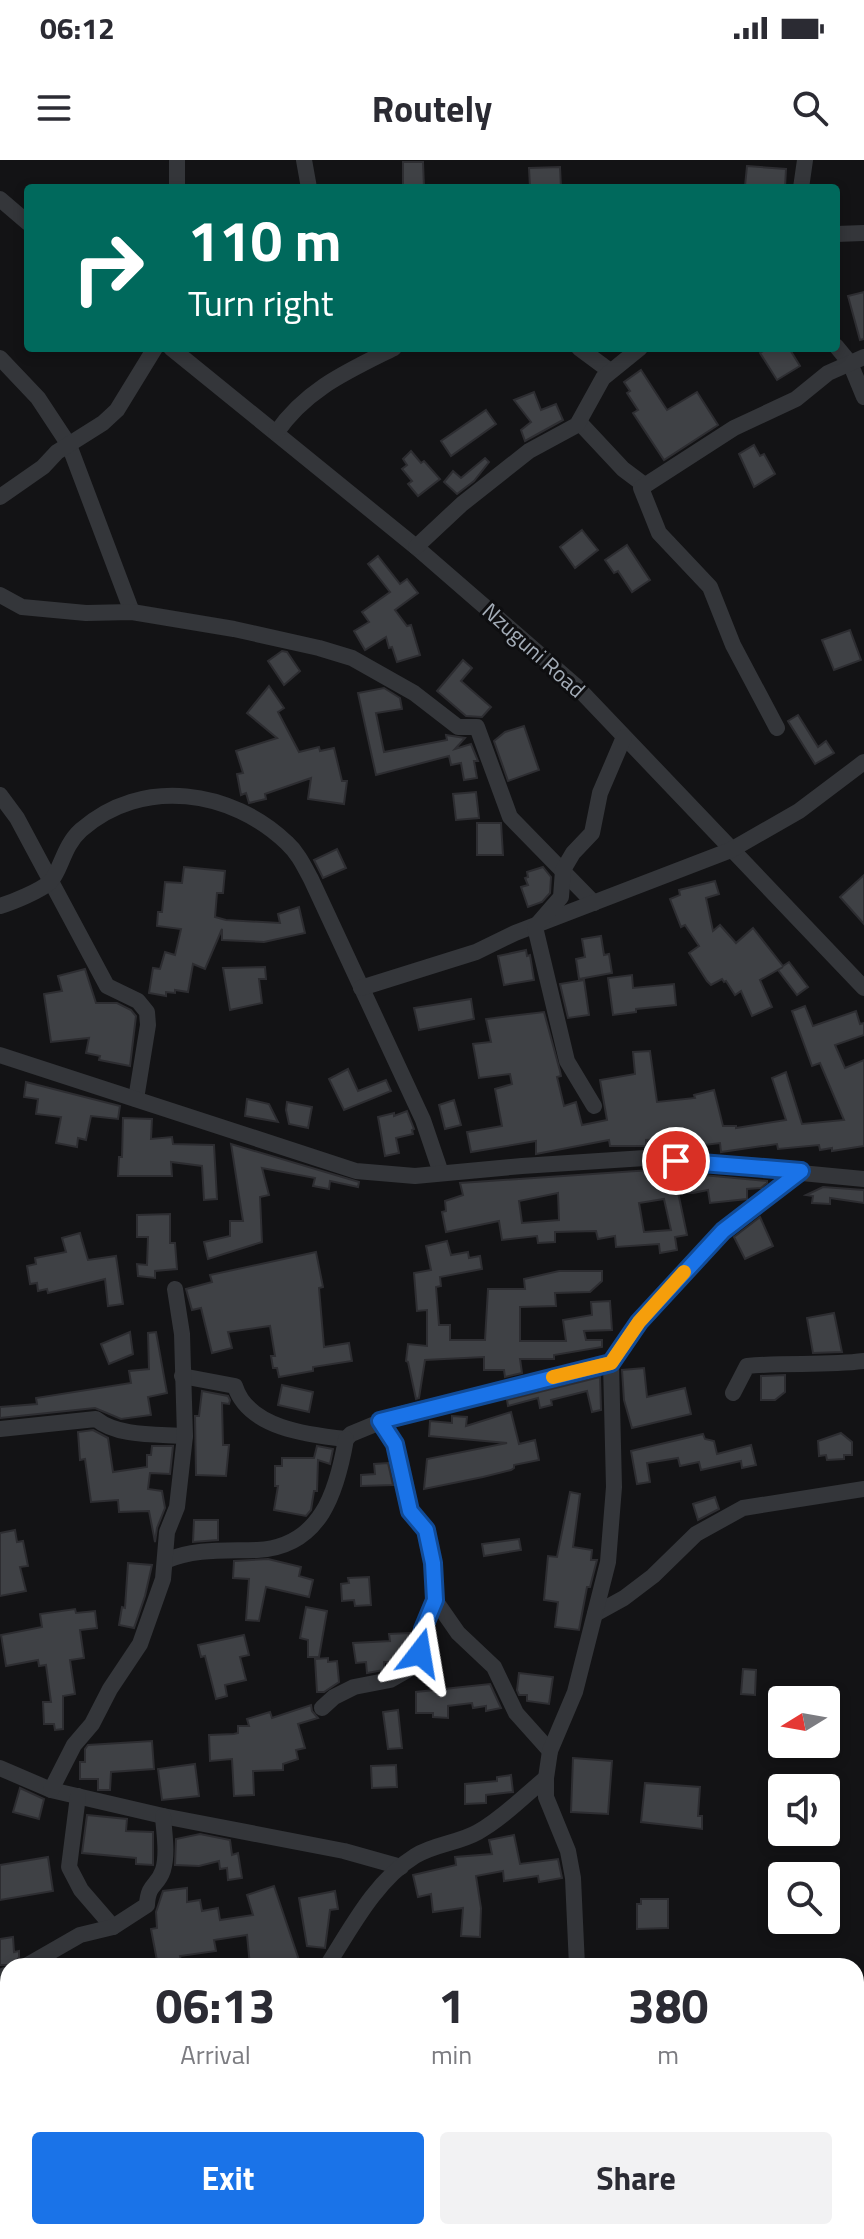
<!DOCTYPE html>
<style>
body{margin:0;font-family:"Titillium Web",sans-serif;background:#f2f2f3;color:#2b2b33;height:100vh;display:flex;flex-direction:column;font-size:30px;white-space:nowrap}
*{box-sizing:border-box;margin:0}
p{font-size:26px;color:#7c7c81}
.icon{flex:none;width:44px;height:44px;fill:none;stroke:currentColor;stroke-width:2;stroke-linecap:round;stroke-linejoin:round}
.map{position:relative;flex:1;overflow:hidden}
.panel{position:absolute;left:0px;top:1798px;width:864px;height:282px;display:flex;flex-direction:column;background:#fff;border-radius:24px 24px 0 0;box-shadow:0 4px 12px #0003}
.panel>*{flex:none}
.guide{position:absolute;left:24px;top:24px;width:816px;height:168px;border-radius:8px;box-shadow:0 4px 12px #0003;background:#00695c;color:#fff;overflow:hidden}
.needle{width:52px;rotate:259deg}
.tools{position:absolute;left:768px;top:1526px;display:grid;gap:16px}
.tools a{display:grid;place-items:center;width:72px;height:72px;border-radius:8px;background:#fff;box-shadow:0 4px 12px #0003;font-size:40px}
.pin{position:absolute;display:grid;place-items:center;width:68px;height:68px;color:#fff;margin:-34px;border:4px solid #fff;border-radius:50%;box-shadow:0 2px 8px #0007}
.me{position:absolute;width:88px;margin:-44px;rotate:14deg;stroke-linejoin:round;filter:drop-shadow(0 0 6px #0008)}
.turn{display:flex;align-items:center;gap:28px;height:168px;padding:0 32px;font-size:36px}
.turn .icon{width:104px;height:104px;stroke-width:2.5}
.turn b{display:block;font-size:56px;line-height:68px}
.eta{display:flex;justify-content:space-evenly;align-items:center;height:136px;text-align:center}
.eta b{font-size:48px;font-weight:700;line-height:56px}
.action{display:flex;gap:16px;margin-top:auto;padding:16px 32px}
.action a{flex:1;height:92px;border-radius:8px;background:#1a73e8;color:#fff;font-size:32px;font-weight:700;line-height:92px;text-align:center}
.action a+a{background:#f2f2f3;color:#2b2b33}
.status{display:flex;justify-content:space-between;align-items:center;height:56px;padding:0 40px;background:#fff;direction:ltr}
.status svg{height:22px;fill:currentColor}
header{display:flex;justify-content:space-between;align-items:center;height:104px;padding:0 32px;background:#fff;font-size:36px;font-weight:700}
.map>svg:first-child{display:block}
.building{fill:#3f4145;stroke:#2d2d31;stroke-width:2;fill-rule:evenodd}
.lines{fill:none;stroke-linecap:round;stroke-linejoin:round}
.minor{stroke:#34363a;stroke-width:16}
.route-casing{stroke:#114b97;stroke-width:20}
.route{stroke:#1a73e8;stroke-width:14}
.slow{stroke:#f59e0b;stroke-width:14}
.labels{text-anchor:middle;stroke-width:6;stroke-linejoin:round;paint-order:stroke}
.street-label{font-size:22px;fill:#a3acb7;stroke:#0e0e10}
</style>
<div class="status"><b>06:12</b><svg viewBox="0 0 49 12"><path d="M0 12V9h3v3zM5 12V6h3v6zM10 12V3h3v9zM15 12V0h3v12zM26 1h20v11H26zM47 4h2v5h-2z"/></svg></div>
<header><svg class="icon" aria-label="menu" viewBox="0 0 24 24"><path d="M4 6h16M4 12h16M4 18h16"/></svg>Routely<svg class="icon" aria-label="search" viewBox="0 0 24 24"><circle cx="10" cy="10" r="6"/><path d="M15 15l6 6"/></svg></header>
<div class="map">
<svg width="864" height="2079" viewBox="0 0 864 2079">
<rect width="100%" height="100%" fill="#131315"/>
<!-- building -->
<g class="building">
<polygon points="403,2 423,2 424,28 403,28"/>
<polygon points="747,6 786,9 785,28 745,26"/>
<polygon points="560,7 561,28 530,28 529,8"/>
<polygon points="864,132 864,179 860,180 848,136"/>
<polygon points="768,188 789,188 800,206 777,220 760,193"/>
<polygon points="641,210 667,250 697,232 718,265 664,300 633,253 638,250 627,233 630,231 624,222"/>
<polygon points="534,232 541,250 556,244 563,260 525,281 521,270 531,262 514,240"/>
<polygon points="486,250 496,264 451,296 441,281"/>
<polygon points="754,285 760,296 764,294 775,314 754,327 739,294"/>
<polygon points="411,291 421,303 424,301 440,319 418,336 408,324 412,321 402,309 407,305 403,299"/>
<polygon points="485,298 489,302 474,321 457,334 444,322 453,311 461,318"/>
<polygon points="582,370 598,390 575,408 560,387"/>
<polygon points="627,385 650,420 632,432 618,411 614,413 605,400"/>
<polygon points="378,396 400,424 407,419 418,433 395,450 407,466 411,465 420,495 397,502 392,487 389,488 386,477 365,490 354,471 369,462 362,452 390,432 368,404"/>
<polygon points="850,470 861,500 834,510 822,480"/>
<polygon points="282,491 287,492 300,511 284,525 268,501"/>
<polygon points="463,500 472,508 461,521 491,547 482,557 466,556 437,531"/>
<polygon points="269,526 284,548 278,552 299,592 319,587 320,591 334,588 342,621 347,621 344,644 308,639 311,618 265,634 266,639 249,643 246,633 241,635 237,614 243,613 236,591 277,578 247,553"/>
<polygon points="384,528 400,538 402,549 376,553 384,592 447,580 446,575 465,578 455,589 471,584 478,601 474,601 477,618 464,620 461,603 451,605 449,596 376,615 358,533"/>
<polygon points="798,555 818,587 826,581 834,593 815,604 788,561"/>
<polygon points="524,566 539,610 508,621 494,581 505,572"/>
<polygon points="476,632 479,658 456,660 453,634"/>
<polygon points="477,663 501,663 503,695 477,695"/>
<polygon points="337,689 346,708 323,718 314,700"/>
<polygon points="184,707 225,711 223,733 217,733 215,757 226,760 280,763 278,754 299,747 305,773 264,782 222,780 222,769 205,809 193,804 188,832 175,830 175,833 166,832 166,836 149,833 153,808 160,809 165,792 175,795 181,769 157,766 158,752 162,752 165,722 182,723"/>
<polygon points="543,707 551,717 550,733 542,742 528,747 521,727 528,725 525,718 528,717 527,712"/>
<polygon points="864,715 864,764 840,737"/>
<polygon points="715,721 719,734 706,738 713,771 720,765 736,783 753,768 783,806 789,802 808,827 797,835 778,810 783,807 760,820 772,847 752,856 741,831 735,835 726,821 724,822 722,819 711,825 707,821 689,793 699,786 685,765 681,767 670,739 680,735 679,730"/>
<polygon points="601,776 604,795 609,794 612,813 579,819 576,799 585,797 582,779"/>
<polygon points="526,790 527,796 530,795 534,820 504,825 498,796"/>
<polygon points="265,807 266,819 259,819 262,843 230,850 223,808"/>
<polygon points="85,809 96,843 117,843 131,850 136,856 130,906 99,900 100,896 86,893 89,878 51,882 44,834 62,831 58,816"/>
<polygon points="632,815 633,828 674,824 676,845 636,849 636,852 613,855 608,818"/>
<polygon points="584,820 589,855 568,858 560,824"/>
<polygon points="471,839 474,859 419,870 414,848"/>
<polygon points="805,846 813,866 856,851 860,864 864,863 864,875 835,885 845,908 864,900 864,986 832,991 832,988 820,990 819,985 778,989 777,984 721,992 720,983 697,986 696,977 646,980 646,986 610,986 609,980 536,994 536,981 471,992 467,972 502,966 495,929 512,924 510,914 479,918 473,884 491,882 486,859 544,852 560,911 561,916 557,917 564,946 576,942 582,965 607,960 600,920 635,914 633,892 650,891 657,942 695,938 694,935 714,930 723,966 736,966 736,968 786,960 772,918 786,912 802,964 844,960 820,903 812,906 792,851"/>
<polygon points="348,909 358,931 386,920 391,931 344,950 329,919"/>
<polygon points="26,922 120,946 118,959 91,956 86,980 78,978 77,987 56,983 61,957 36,954 38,939 24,937"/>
<polygon points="247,939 269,944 278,962 245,956"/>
<polygon points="454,940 461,965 445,969 439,945"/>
<polygon points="287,942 312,947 308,968 289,964 286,950"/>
<polygon points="407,951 414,969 412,970 413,974 396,978 399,993 385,996 378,957 394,953 394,956"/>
<polygon points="123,958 152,959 151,979 172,977 173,984 214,985 217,1039 204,1040 202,1006 171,1002 172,1016 118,1016 119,997 122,997"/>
<polygon points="231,984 359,1022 358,1027 330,1021 329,1029 313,1026 315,1018 262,1008 269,1035 260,1037 262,1082 208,1099 204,1082 230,1076 230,1061 243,1061"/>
<path d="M651,1010L662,1011L663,1016L691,1017L703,1015L767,1021V1023L761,1028L747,1029V1039L710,1043L708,1030L693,1033L678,1032L687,1075L675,1077L677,1090L660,1093L659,1084L616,1087L615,1076L598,1079L596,1071L555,1072V1082L538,1083L537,1076L502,1080L499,1061L446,1072L442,1052L446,1051L445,1041L463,1035L460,1023ZM558,1033L559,1060L522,1063L519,1041ZM664,1039L671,1070L644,1072L639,1043Z"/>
<polygon points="823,1027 864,1030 864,1043 830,1038 830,1044 812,1043 813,1036 806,1035"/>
<polygon points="170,1054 170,1083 175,1083 177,1109 155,1111 155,1118 138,1116 137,1104 147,1105 148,1077 137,1077 137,1055"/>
<polygon points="760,1057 773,1086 745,1099 734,1077"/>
<polygon points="80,1073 88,1100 116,1096 123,1144 108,1146 105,1119 48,1133 47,1129 38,1131 37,1123 30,1124 27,1106 36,1104 35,1098 66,1092 62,1078"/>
<polygon points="447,1081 451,1095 468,1092 469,1098 480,1096 482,1109 440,1117 441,1126 436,1127 439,1165 450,1165 450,1180 485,1180 488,1129 525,1129 524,1119 559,1111 602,1111 602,1121 590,1132 555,1133 556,1146 520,1147 520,1181 566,1181 563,1160 592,1155 591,1142 610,1141 612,1170 584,1171 586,1180 602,1180 602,1187 554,1195 554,1199 520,1199 522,1213 505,1217 504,1210 484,1210 484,1197 425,1200 419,1238 416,1239 408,1202 406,1201 408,1184 427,1186 427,1150 417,1151 414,1113 431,1110 426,1086"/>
<polygon points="316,1092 323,1127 319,1128 324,1187 349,1183 352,1201 313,1207 313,1211 279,1217 277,1208 273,1208 271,1196 275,1196 270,1166 228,1172 232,1188 212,1193 201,1148 192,1150 186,1129 212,1122 210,1115"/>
<polygon points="834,1153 842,1192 813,1193 807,1158"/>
<polygon points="130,1172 133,1194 109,1204 101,1184"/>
<polygon points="156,1172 167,1233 148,1237 151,1255 121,1259 95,1248 0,1258 0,1247 37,1244 36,1238 131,1223 129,1211 149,1209 148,1173"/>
<polygon points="644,1208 647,1237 685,1228 691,1254 632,1268 624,1240 622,1210"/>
<polygon points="785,1215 785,1232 775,1240 761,1240 761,1216"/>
<polygon points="600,1217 601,1250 592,1252 587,1231 551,1240 552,1245 540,1248 538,1238 508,1246 507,1240"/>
<polygon points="282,1225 313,1232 309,1252 278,1245"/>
<polygon points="202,1231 228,1236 230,1240 229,1244 222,1243 223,1285 229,1285 226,1316 196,1315 195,1256 199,1256"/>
<polygon points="511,1252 519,1284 535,1280 539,1300 514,1305 514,1308 511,1310 483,1317 424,1329 427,1299 507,1283 429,1276 430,1261 452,1263 452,1256 467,1257 466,1266"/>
<polygon points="93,1270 108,1278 113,1312 147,1307 147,1295 151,1295 152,1286 173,1286 170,1314 150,1313 148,1329 162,1331 165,1348 157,1368 155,1382 149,1351 119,1352 118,1340 91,1342 85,1299 80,1300 78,1272"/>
<polygon points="841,1273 852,1282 852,1295 844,1295 844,1299 827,1300 826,1295 819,1296 818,1281"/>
<polygon points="703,1274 705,1279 714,1281 717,1294 751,1285 756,1305 742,1308 741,1301 701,1310 699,1302 680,1306 678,1298 647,1303 650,1322 637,1324 631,1291"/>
<polygon points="317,1286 333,1289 330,1304 318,1300 317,1331 314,1331 311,1350 306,1356 274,1350 278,1326 275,1326 275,1306 282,1306 282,1298 314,1298"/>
<polygon points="388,1303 393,1325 361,1326 361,1315 375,1314 374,1304"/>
<polygon points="570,1332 580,1334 573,1387 592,1390 591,1400 597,1400 590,1427 587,1427 579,1470 555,1467 558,1442 544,1440 548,1396 557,1397"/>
<polygon points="715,1337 719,1349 698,1360 693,1344"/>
<polygon points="194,1360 218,1360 218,1380 193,1382"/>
<polygon points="15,1370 17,1382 23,1381 28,1406 20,1407 26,1431 0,1436 0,1373"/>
<polygon points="519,1379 521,1390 484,1396 482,1384"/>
<polygon points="268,1399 301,1407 299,1416 313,1420 309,1437 266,1427 259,1461 246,1460 249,1419 233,1418 234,1401"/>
<polygon points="128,1403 152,1405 145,1436 134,1468 119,1465 122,1447 125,1448"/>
<polygon points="369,1417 371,1445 355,1446 354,1440 342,1441 341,1424 349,1423 348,1418"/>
<polygon points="306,1447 327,1451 319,1497 308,1497 308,1480 300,1478"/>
<polygon points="75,1449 76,1453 95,1451 97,1468 80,1470 84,1498 70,1500 75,1534 63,1536 63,1569 55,1570 54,1564 44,1564 43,1542 51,1542 46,1505 39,1506 38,1500 6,1506 1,1475 42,1467 40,1454"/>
<polygon points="410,1473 409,1489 399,1502 384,1502 384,1510 367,1513 366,1502 356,1503 353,1483 390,1481 389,1474"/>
<polygon points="244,1475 249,1495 240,1497 246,1520 225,1525 227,1536 216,1539 205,1496 201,1497 198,1485"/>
<polygon points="328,1498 328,1502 337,1501 339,1522 324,1532 317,1532 315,1499"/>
<polygon points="743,1509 756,1510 755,1535 741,1534"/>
<polygon points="519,1513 553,1517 549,1544 527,1541 527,1535 519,1535 517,1530"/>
<polygon points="490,1524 501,1548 486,1551 486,1546 473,1548 472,1543 448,1546 448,1558 433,1557 433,1553 416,1553 416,1532"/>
<polygon points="311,1545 312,1551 318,1558 298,1564 305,1588 296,1590 298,1599 283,1604 283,1610 253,1611 254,1635 234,1636 232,1599 210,1601 209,1575 234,1574 238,1573 238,1566 249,1566 247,1559 270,1552 272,1558"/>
<polygon points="398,1550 402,1588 388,1589 383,1552"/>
<polygon points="152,1581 154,1609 111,1612 110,1630 98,1630 98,1619 80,1619 80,1602 85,1602 85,1589 88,1585"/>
<polygon points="573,1598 612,1601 608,1654 571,1652"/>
<polygon points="195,1604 199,1636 162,1640 158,1609"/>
<polygon points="396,1605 397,1627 372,1628 371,1606"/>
<polygon points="511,1615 513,1632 486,1635 486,1643 465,1644 465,1624 497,1621 497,1617"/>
<polygon points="645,1623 700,1627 698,1656 702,1656 702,1669 641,1662"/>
<polygon points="20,1628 44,1639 39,1659 13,1652"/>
<polygon points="87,1655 127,1659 126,1671 153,1672 153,1705 136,1704 136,1698 82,1693"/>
<polygon points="200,1674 230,1680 232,1695 238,1693 242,1718 228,1720 227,1708 220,1709 219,1701 199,1706 175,1705 176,1679"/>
<polygon points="514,1675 520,1704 558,1699 562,1718 539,1722 538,1716 504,1721 503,1711 476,1716 481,1748 480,1777 461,1776 463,1748 433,1752 431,1734 418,1737 413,1715 456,1705 455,1697 492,1694 489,1680"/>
<polygon points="48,1697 53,1731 0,1740 0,1705"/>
<polygon points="274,1726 301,1806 279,1806 278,1801 250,1806 247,1775 214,1780 216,1791 180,1796 182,1806 158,1806 151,1769 157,1768 156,1752 163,1731 187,1728 187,1742 200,1740 202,1751 218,1748 220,1760 253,1755 247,1735"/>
<polygon points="335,1731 338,1749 330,1750 325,1788 307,1786 299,1738"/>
<polygon points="641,1739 668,1739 668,1768 637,1769 637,1744 641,1744"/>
<polygon points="13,1777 14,1792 19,1791 19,1797 15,1805 0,1805 0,1779"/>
</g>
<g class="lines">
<!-- minor -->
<g class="minor">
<polyline points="177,0 177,28"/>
<polyline points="304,0 309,28"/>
<polyline points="801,28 805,0"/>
<polyline points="0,39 28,63"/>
<polyline points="836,74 864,73"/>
<polyline points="836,186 850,203 864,237"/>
<polyline points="171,188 416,387 576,526 864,828"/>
<polyline points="579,188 610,211"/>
<polyline points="0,198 38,238 69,285 132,452"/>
<polyline points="579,262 623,309 643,324"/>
<path d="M276,273C306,229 348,211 394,188"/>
<polyline points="0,337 43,307 57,292 103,263 117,250 155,188"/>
<polyline points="416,387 462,344 529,291 577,265 603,218 640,188"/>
<polyline points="0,435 22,447 86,453 132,452 234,469 319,488 352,498 414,533 458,567 477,567 510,657 594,743"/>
<polyline points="777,568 733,485 710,427 659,373 641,328 734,268 796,239 828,213 864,197"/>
<polyline points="0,635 17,658 107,826 138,841 147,852 148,865 136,939"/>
<path d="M0,746C13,742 40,731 50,722C61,711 63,686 81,670C142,616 232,630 287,683C298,693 304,706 311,719L423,960L441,1013"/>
<polyline points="361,828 476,792 515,773 731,690 799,651 864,602"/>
<polyline points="0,895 356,1011 415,1016 522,1006 645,998 864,1019"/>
<polyline points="594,946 567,901 535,767 561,737 563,710 573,693 592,673 600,633 624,577"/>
<path d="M182,1216L235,1226C248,1268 308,1275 346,1279L351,1274L397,1255L611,1203"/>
<path d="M733,1233L747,1206C786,1202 825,1206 864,1201"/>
<path d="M0,1269L96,1259C118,1277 158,1274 185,1276"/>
<path d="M165,1401C195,1388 226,1391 257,1390C321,1387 337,1331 346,1279"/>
<polyline points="435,1440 458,1473 494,1507 516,1553 550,1591"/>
<polyline points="595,1454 624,1438 653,1416 696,1374 743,1348 864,1329"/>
<polyline points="322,1548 334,1537 354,1527 390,1520 411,1508 420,1493 423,1469 435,1440 433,1403 426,1370 410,1351 395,1284 380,1261"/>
<polyline points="0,1608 51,1630 163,1656 344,1691 401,1707"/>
<polyline points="51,1630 74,1585 92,1564 110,1529 140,1484 163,1419 167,1372 177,1347 185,1276 182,1174 175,1129"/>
<polyline points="78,1636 69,1707 81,1730 113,1767"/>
<path d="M26,1806L80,1775L113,1767L147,1745C148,1723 158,1726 163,1710C168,1693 164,1673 163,1656"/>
<path d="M327,1806C351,1768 376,1720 415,1696C434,1684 459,1683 478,1672C503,1658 524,1636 546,1618"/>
<polyline points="577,1806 573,1718 568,1691 546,1637 546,1618 550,1591 575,1532 608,1402 614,1327 611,1203 639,1162 723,1071 801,1011"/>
<polyline points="0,1817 8,1814"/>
<polyline points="603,2072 603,2079"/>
<polyline points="14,2079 21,2072"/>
</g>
</g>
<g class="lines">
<defs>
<polyline id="route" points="420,1493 423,1469 435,1440 433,1403 426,1370 410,1351 395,1284 380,1261 611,1203 639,1162 723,1071 801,1011 676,1001"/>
</defs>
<!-- route casing -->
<use href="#route" class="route-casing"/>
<!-- route -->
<use href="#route" class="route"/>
<!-- slow -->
<polyline class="slow" points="553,1217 611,1203 639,1162 684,1112"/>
</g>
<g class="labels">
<!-- street labels -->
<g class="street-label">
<text transform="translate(534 490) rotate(42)" y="8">Nzuguni Road</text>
</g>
</g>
</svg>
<div class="tools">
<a><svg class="needle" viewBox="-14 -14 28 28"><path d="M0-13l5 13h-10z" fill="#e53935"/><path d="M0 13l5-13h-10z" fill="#7c7c81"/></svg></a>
<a><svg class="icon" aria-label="sound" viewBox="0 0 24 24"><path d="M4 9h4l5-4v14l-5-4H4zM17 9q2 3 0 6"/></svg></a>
<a><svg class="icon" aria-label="search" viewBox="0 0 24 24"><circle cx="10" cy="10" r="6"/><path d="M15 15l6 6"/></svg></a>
</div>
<div class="pin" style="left:676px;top:1001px;background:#d93025"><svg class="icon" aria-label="arrive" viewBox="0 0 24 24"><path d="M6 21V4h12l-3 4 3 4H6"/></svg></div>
<svg class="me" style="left:420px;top:1493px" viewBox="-20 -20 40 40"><path d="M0-17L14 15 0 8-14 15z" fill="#1a73e8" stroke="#fff" stroke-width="4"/></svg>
<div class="guide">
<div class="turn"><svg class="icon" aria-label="right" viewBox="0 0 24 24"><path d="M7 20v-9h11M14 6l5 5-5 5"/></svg><div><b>110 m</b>Turn right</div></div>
</div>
<section class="panel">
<div class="eta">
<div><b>06:13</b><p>Arrival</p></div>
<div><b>1</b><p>min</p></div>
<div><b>380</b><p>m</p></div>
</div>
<div class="action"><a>Exit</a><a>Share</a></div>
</section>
</div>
